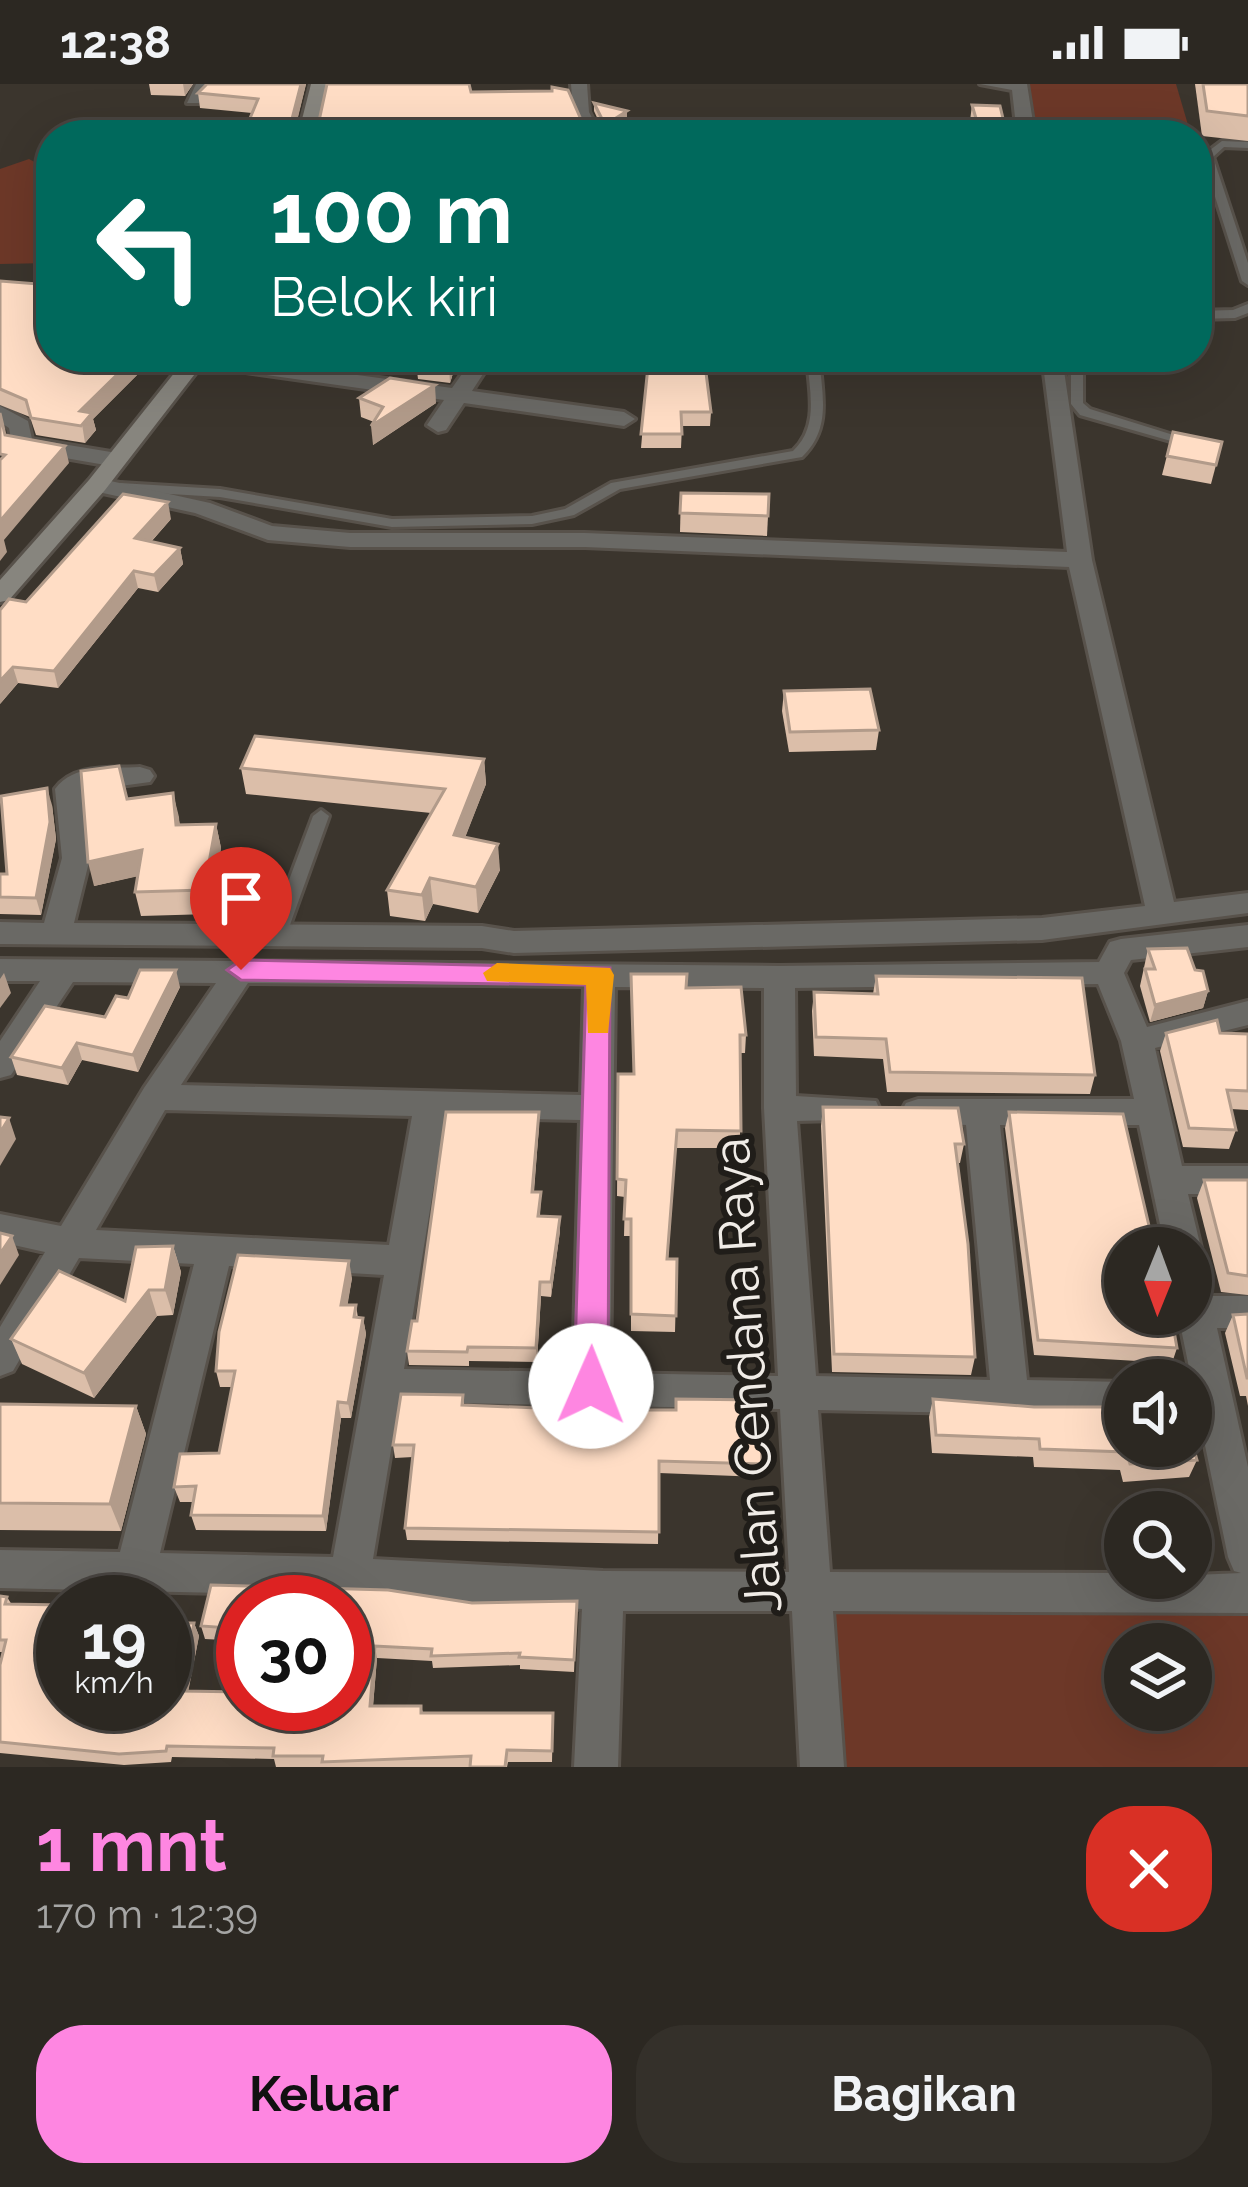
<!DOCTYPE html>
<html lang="id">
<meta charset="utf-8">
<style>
body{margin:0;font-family:Raleway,sans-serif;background:#34302a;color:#f1f3f6;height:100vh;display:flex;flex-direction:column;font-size:45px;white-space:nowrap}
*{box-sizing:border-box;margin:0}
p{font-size:39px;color:#a6a6a5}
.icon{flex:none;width:66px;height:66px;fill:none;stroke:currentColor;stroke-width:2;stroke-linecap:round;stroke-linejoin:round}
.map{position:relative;height:1683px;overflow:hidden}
.sheet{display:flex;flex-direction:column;background:#2c2822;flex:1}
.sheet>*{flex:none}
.guide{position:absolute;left:36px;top:36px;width:1176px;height:252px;border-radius:48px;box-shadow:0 12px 48px #0002,0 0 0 3px #484440;background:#00695c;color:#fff;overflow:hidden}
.needle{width:78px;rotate:181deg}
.buttons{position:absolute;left:1104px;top:1143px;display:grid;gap:24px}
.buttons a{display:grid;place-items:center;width:108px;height:108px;border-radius:50%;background:#2c2822;box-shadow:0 12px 48px #0002,0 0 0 3px #484440;font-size:60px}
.speed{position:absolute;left:36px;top:1491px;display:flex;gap:24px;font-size:60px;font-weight:700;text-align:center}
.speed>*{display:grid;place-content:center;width:156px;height:156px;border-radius:50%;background:#2c2822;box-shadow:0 12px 48px #0002,0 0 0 3px #484440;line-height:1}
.speed small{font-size:30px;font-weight:400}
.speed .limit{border:18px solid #d22;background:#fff;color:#111}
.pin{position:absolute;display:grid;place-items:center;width:102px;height:102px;color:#fff;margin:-123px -51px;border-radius:50% 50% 50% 0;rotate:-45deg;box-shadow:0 0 12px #0007}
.pin .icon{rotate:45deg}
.me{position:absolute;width:132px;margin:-66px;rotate:1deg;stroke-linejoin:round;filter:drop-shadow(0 0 9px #0008)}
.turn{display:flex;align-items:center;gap:42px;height:252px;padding:0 36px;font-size:54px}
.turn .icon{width:156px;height:156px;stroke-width:2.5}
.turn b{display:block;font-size:84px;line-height:102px}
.round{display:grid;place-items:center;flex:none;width:126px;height:126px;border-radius:48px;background:#34302a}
.summary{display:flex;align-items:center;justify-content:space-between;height:204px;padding:0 36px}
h1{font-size:72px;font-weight:700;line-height:90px;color:#fe86e1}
.action{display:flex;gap:24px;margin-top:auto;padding:24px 36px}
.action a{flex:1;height:138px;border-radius:48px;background:#fe86e1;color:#111;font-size:48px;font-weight:700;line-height:138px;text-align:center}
.action a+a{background:#34302a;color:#f1f3f6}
.status{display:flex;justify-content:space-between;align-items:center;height:84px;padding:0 60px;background:#2c2822;direction:ltr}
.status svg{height:33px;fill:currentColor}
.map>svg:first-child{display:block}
.green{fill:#6d3828;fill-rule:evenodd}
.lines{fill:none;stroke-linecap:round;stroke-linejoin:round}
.lane-casing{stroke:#58524b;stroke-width:6}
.street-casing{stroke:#58524b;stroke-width:6}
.secondary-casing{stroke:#58524b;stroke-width:6}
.lane{fill:#6a6965;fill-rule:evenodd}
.street{fill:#6a6965;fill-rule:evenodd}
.secondary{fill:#87857e;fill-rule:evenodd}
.wall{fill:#dbbea9}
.shaded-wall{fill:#b29b8a}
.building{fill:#ffddc5;stroke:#b29b8a;stroke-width:3}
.route{fill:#fe86e1;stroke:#a55792;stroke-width:3}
.slow{fill:#f59e0b}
.labels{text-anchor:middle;stroke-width:12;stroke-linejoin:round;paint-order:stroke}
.near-street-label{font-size:51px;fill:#f0ece7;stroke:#201d19}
</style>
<div class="status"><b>12:38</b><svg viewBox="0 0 49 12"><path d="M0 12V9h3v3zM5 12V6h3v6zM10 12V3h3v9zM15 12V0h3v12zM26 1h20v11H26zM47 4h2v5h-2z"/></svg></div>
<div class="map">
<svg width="1248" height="1683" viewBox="0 0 1248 1683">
<rect width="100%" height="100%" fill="#3b352d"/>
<!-- green -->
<g class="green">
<polygon points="1029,0 1176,0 1191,51 1038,51"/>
<polygon points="29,75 51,87 51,179 0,180 0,85"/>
<path d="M807,1503L1248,1521V1683H820ZM1125,1560H1191V1626H1125Z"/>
</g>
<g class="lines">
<defs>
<g id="lane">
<polygon points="1222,57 1248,58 1248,64 1224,63 1213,73 1248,179 1248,201 1242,197 1202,72"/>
<polygon points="1248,220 1248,229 1235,234 1197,235 1197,227 1233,226"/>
<path d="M807,273H819C822,310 832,344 802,373L620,405L574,431L532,440L392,443L220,413L120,407L113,403L120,399L220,405L392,435L532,432L565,425L611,399L793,367C820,342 809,306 807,273Z"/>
<polygon points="1071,273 1083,273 1083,319 1090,325 1199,359 1192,363 1080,331 1071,320"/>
<polygon points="321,726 329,732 286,852 277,858 271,857 268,852 313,732"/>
</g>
<g id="street">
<polygon points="196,0 212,0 199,19 187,19"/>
<polygon points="571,0 587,0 589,28 601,51 583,51 573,28"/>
<polygon points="980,0 1027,0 1035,51 1017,51 1012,6"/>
<polygon points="187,273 226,273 452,304 474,273 494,273 472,307 624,328 635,335 624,342 464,319 446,346 438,348 427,341 444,316 196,281"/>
<path d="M1042,273H1062L1092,476L1174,818L1248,809V829L1042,856L514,869L482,864L0,860V838L44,839L62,774L55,705C74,679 110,685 140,683L150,686L154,692L150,698L83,707L90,774L74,839L482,842L514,847L1042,834L1145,822L1069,483L585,463H350L268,456L195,429L89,406L86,401L97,394L210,419L272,442L350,449H585L1067,468Z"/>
<polygon points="0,322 28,337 32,355 117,369 128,376 117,383 13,365 9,344 0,338"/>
<path d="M1248,841V863L1131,876L1124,889L1147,943L1248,917V941L1155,964L1182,1082H1248V1110H1188L1201,1164L1195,1174L1191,1176V1164H1165L1139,1041H1000L1027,1296L1125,1298V1332L818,1326L830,1488L1125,1489V1494L1241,1489L1234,1487L1228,1473L1178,1230H1191V1193L1204,1197L1210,1212H1248V1244H1217L1248,1383V1529L833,1527L844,1683H800L792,1527H623L618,1683H574L582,1525L350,1512L0,1504V1466L120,1468L194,1180L79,1174L13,1287L0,1292V1243L45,1168L0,1158V1130L61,1142L144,1004L216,899L73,898L11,991L0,994V957L40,897H0V875L779,882L1099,878L1110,858L1121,855ZM248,899L584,902L581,1011L181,1001ZM1098,900L1121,957L1134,1015H918L906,1019L901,1028L906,1037L966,1041L990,1296L816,1292L797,1037L876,1035L880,1026L876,1017L796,1012L795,904ZM615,903L764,904V1024L778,1292L610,1289ZM165,1026L412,1032L389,1161L96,1146ZM445,1033L580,1036L573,1288L404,1285ZM229,1182L384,1191L333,1473L160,1469ZM399,1318L780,1325L789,1488L603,1487L373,1475Z"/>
</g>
<g id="secondary">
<polygon points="311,0 327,0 316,51 298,51"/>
<polygon points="187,273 208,273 105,406 9,516 0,518 0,496 89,396"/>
</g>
</defs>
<!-- lane casing -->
<use href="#lane" class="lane-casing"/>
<!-- street casing -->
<use href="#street" class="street-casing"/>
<!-- secondary casing -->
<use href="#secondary" class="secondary-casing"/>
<!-- lane -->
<use href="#lane" class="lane"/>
<!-- street -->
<use href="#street" class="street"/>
<!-- secondary -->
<use href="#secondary" class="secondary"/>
</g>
<!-- wall -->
<g class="wall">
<polygon points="149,0 193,0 185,12 151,11"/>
<polygon points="207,0 306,0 296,40 471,8 583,40 600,40 594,27 594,19 627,35 620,39 243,51 252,29 200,24 198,9"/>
<polygon points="1195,0 1248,0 1248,57 1202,52"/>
<polygon points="972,21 1007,51 974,51 970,37"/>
<polygon points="51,171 51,273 155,273 93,335 96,346 85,359 36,351 30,333 0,321 0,197 50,201 50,198 44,197 40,180"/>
<polygon points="458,273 450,299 418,295 416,278"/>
<polygon points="649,273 711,328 710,342 682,342 681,364 641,364"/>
<polygon points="359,314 436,319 373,361 374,338 361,333"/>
<polygon points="1173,348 1216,381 1211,400 1162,391"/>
<polygon points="681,409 768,432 767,452 680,448"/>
<polygon points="171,435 151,458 180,464 183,480 158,508 138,504 58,604 18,599 0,620 26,518"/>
<polygon points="784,607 879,646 876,666 789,668 782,627"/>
<polygon points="484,675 486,700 465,753 500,786 478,829 433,820 425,837 390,832 387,806 431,729 246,710 241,684"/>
<polygon points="173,709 180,741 216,740 221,764 210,830 141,832 135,808 137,792 94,802 127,715"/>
<polygon points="52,721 56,755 41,831 0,830 0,790 7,790"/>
<polygon points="1148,865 1195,886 1208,907 1203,924 1150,938 1140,902"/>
<polygon points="876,892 1095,991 1090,1010 887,1008 883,975 814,972 812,927 814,908 873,910"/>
<polygon points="180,903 138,988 82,976 68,1001 17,991 11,973 105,933 128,914"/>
<polygon points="686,904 746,951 745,969 740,969 740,1064 676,1064 668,1175 677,1175 675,1248 631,1247 631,1152 624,1152 625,1113 617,1112 618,990 633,990"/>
<polygon points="1166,949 1248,950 1248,1026 1231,1025 1236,1046 1229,1065 1183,1063 1160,967"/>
<polygon points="823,1023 964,1060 960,1079 957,1079 975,1273 971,1291 832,1288 821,1042"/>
<polygon points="539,1028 539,1042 534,1108 541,1108 540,1132 560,1147 551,1213 541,1212 537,1278 469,1277 469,1282 409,1281 407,1267 417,1237"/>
<polygon points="1009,1028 1177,1264 1172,1279 1034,1271 1005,1044"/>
<polygon points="1204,1096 1248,1096 1248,1211 1221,1208 1197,1114"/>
<polygon points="173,1162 181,1188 173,1231 157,1232 94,1314 22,1280 11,1255 125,1217"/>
<polygon points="352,1194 347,1221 356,1221 358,1234 363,1234 366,1250 351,1334 341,1334 326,1447 196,1446 191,1431 193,1418 180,1418 174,1403 219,1369 232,1303 220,1303 216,1287"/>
<polygon points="1248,1230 1248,1322 1246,1312 1240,1312 1225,1249 1233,1231"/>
<polygon points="463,1311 464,1321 762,1380 761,1393 659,1389 658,1460 407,1456 405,1444 413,1373 395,1374 393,1361"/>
<polygon points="933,1315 1034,1323 1111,1323 1112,1318 1197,1376 1189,1393 1123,1398 1120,1386 1034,1383 1033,1373 932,1369 929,1333"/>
<polygon points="0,1320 136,1322 146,1350 121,1447 0,1446"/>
<polygon points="211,1501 388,1506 472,1519 577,1517 574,1588 520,1585 520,1581 433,1584 432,1577 377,1574 373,1622 421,1622 423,1629 553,1629 552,1678 508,1678 507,1683 276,1683 274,1675 172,1673 171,1678 124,1681 0,1669 0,1581 3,1568 0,1568 0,1512 7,1513 12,1521 63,1521 63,1620 165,1620 165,1539 194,1539 199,1552 188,1607 243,1608 243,1606 243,1620 345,1620 345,1518 243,1518 243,1557 205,1555 201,1542"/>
</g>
<!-- shaded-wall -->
<g class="shaded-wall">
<polygon points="183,0 193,0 185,12"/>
<polygon points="301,0 306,0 294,50 292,35"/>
<polygon points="627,27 627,35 605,50 605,41"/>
<polygon points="135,273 155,273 93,335 96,346 85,359 80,327"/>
<polygon points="452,273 458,273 450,299 449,282"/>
<polygon points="435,301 436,319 373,361 371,342"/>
<polygon points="65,362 69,379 4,456 7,468 0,477 0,437"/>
<polygon points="168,418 171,435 139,471 135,454"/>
<polygon points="180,464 183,480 158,508 154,491"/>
<polygon points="134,487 138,504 58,604 54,587"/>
<polygon points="13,583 18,599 0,620 0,597"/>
<polygon points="484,675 486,700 456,777 454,751"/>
<polygon points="47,704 52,721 56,755 41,831 36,814"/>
<polygon points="173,709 179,733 181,765 176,741"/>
<polygon points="216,740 221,764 210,830 204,806"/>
<polygon points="498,760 500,786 478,829 476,803"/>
<polygon points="142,766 148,790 94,802 88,778"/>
<polygon points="430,794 433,820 425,837 422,811"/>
<polygon points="176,886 180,903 138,988 133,971"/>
<polygon points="4,889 11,909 0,924 0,895"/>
<polygon points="1208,907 1203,924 1150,938 1155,921"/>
<polygon points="77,959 82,976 68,1001 62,984"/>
<polygon points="539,1028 539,1042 532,1122 532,1108"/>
<polygon points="9,1034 16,1055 0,1082 0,1049"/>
<polygon points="560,1133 560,1147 551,1213 551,1198"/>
<polygon points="12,1152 19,1171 0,1201 0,1170"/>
<polygon points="173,1162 181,1188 173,1231 165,1206"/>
<polygon points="349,1177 352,1194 345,1237 341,1221"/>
<polygon points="540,1198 541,1212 537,1278 536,1264"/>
<polygon points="149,1206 157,1232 94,1314 84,1289"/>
<polygon points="363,1234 366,1250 351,1334 348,1319"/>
<polygon points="338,1318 341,1334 326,1447 323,1432"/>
<polygon points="136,1322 146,1350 121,1447 110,1420"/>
<polygon points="194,1539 199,1552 186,1619 182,1607"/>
<polygon points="375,1562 377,1574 372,1634 370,1622"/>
</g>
<!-- building -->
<g class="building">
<polygon points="207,0 301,0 292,35 296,40 319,37 327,0 469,0 471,8 552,7 552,3 568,6 583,40 667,38 666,51 243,51 258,15 198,9"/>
<polygon points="1203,0 1248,0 1248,32 1207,27"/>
<polygon points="594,19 627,27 605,41"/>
<polygon points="972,21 1000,22 1007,51 981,51"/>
<polygon points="51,171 51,273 135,273 80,327 92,329 81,342 31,334 26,316 0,305 0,197 50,201 51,183 40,180"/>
<polygon points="420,273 452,273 449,282 416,278"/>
<polygon points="649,273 704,273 711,328 681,328 682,350 641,350"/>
<polygon points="390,294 435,301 371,342 383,323 359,314"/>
<polygon points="0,329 5,351 65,362 0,437 0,376 5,371 0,370"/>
<polygon points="1173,348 1222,358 1216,381 1167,372"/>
<polygon points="681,409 769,410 768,432 680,429"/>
<polygon points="123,410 168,418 135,454 180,464 154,491 134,487 54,587 13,583 0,597 0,526 9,515 26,518"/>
<polygon points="870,605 879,646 790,648 784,607"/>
<polygon points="255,652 484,675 454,751 498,760 476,803 430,794 422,811 387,806 445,705 241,684"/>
<polygon points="119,682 127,715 173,709 176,741 216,740 204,806 135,808 142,766 88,778 81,687"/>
<polygon points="47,704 50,738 36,814 0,813 0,790 7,790 1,712"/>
<polygon points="1187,864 1195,886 1203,887 1208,907 1155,921 1145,885 1155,885 1148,865"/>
<polygon points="140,886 176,886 133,971 77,959 62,984 11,973 45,922 105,933 116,912 128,914"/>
<polygon points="631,890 687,890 686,904 741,903 746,951 740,951 741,1047 677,1046 667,1175 677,1175 676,1232 631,1230 631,1135 624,1135 626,1096 617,1095 618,990 634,990"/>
<polygon points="876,892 1082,894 1095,991 890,988 886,955 816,953 814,908 878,910"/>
<polygon points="1217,936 1220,949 1248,950 1248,1007 1227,1006 1236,1046 1189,1044 1166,949"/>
<polygon points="823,1023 958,1024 964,1060 955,1060 968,1160 975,1273 834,1270"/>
<polygon points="446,1028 539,1028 532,1108 541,1108 538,1132 560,1133 551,1198 540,1198 536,1264 468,1263 467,1268 407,1267 412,1237 417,1237"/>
<polygon points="1009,1028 1123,1030 1153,1159 1158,1160 1159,1164 1125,1164 1125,1230 1171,1230 1177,1264 1038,1256"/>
<polygon points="0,1033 9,1034 0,1049"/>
<polygon points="1204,1096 1248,1096 1248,1192 1228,1189"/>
<polygon points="0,1149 12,1152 0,1170"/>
<polygon points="173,1162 165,1206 149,1206 84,1289 11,1255 59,1187 125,1217 136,1163"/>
<polygon points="238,1171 349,1177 341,1221 356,1221 354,1233 363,1234 348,1319 338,1318 323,1432 191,1431 196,1402 174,1403 180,1370 219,1369 235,1287 216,1287 219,1248"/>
<polygon points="1248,1230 1248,1294 1247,1294 1233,1231"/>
<polygon points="401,1310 463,1311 462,1321 588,1326 676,1326 676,1315 761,1316 762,1380 659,1377 659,1448 405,1444 414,1361 393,1361"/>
<polygon points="933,1315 1034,1323 1114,1323 1112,1318 1125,1317 1125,1362 1191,1362 1191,1355 1197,1376 1130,1380 1126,1368 1040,1365 1039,1355 936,1351"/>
<polygon points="0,1320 136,1322 110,1420 0,1419"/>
<polygon points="211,1501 388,1506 472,1519 577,1517 574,1576 519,1573 520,1569 431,1572 432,1565 375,1562 370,1622 421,1622 421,1629 553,1629 552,1667 507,1666 505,1683 470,1683 471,1672 322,1678 323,1672 273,1672 274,1664 167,1662 166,1667 119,1670 0,1658 0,1581 6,1556 0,1556 0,1512 7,1513 5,1520 63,1521 63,1620 165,1620 165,1539 194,1539 182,1607 243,1608 243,1606 243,1620 345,1620 345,1518 243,1518 243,1545 201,1542"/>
</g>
<!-- route -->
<polygon class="route" points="241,876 610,884 608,1302 603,1313 591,1317 579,1313 574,1302 586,901 241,896 227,886"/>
<!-- slow -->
<polygon class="slow" points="497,879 610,884 614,891 608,949 588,949 586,901 487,897 483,889"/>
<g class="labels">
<!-- near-street labels -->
<g class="near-street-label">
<text transform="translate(747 1291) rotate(-94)" y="18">Jalan Cendana Raya</text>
</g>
</g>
</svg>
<div class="buttons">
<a><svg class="needle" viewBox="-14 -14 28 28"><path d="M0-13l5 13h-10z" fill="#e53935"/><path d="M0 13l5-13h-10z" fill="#a6a6a5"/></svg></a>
<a><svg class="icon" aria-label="sound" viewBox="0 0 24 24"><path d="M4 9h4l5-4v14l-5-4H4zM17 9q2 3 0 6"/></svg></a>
<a><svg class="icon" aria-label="search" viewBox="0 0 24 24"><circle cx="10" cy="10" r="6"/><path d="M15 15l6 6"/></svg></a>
<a><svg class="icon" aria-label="layers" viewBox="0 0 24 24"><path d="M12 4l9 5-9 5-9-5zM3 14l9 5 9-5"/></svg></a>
</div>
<div class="speed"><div>19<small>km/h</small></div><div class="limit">30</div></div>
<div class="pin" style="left:241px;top:886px;background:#d93025"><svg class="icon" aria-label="arrive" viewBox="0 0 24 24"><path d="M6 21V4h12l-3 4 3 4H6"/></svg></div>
<svg class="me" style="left:591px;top:1302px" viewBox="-20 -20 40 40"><circle r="19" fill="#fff"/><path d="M0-13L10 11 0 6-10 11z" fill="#fe86e1"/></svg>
<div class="guide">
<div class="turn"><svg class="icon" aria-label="left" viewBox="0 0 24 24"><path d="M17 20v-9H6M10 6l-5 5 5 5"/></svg><div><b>100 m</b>Belok kiri</div></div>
</div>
</div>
<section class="sheet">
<div class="summary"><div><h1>1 mnt</h1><p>170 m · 12:39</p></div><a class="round" style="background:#d93025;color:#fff"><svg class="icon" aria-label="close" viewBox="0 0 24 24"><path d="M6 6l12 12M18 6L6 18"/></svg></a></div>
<div class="action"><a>Keluar</a><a>Bagikan</a></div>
</section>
